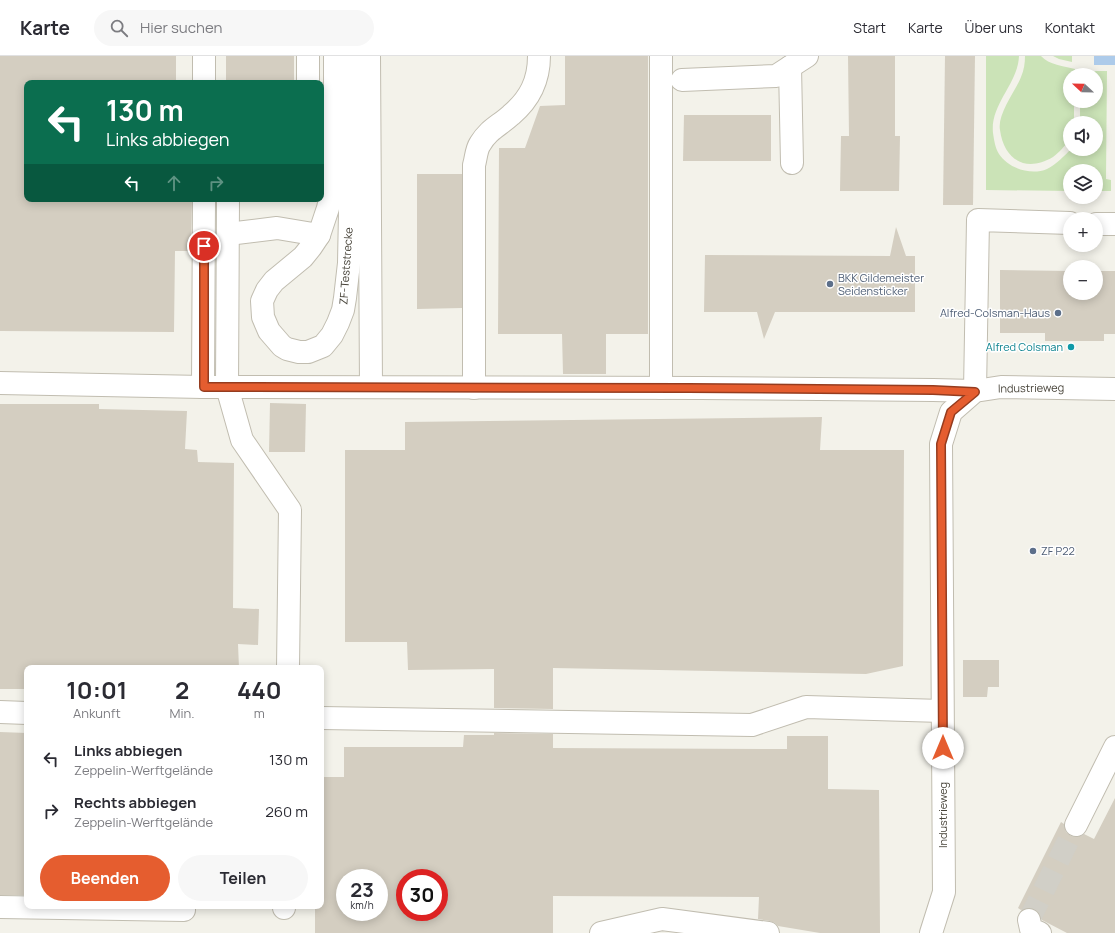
<!DOCTYPE html>
<html lang="de">
<meta charset="utf-8">
<style>
body{margin:0;font-family:Manrope,sans-serif;background:#f7f7f7;color:#2b2b33;height:100vh;display:flex;flex-direction:column;font-size:15px;white-space:nowrap}
*{box-sizing:border-box;margin:0}
p{font-size:13px;color:#7c7c81}
.icon{flex:none;width:22px;height:22px;fill:none;stroke:currentColor;stroke-width:2;stroke-linecap:round;stroke-linejoin:round}
.map{position:relative;flex:1;overflow:hidden}
.side{position:absolute;left:24px;top:609px;width:300px;height:244px;display:flex;flex-direction:column;background:#fff;border-radius:8px;box-shadow:0 2px 10px #0003}
.side>*{flex:none}
.hud{position:absolute;left:24px;top:24px;width:300px;height:122px;border-radius:8px;box-shadow:0 2px 10px #0003;background:#0b6e4f;color:#fff;overflow:hidden}
.needle{width:26px;rotate:292deg}
.fabs{position:absolute;left:1063px;top:12px;display:grid;gap:8px}
.fabs a{display:grid;place-items:center;width:40px;height:40px;border-radius:50%;background:#fff;box-shadow:0 2px 10px #0003;font-size:20px}
.speed{position:absolute;left:336px;top:813px;display:flex;gap:8px;font-size:20px;font-weight:700;text-align:center}
.speed>*{display:grid;place-content:center;width:52px;height:52px;border-radius:50%;background:#fff;box-shadow:0 2px 10px #0003;line-height:1}
.speed small{font-size:10px;font-weight:400}
.speed .limit{border:6px solid #d22;background:#fff;color:#111}
.pin{position:absolute;display:grid;place-items:center;width:34px;height:34px;color:#fff;margin:-17px;border:2px solid #fff;border-radius:50%;box-shadow:0 1px 4px #0007}
.me{position:absolute;width:44px;margin:-22px;rotate:0deg;stroke-linejoin:round;filter:drop-shadow(0 0 3px #0008)}
.turn{display:flex;align-items:center;gap:14px;height:84px;padding:0 16px;font-size:18px}
.turn .icon{width:52px;height:52px;stroke-width:2.5}
.turn b{display:block;font-size:28px;line-height:34px}
.lanes{display:flex;align-items:center;height:38px;padding:0 16px;background:#0003;justify-content:center;gap:20px;direction:ltr}
.lanes .off{opacity:.35}
.eta{display:flex;justify-content:space-evenly;align-items:center;height:68px;text-align:center}
.eta b{font-size:24px;font-weight:700;line-height:28px}
.button{display:flex;gap:8px;margin-top:auto;padding:8px 16px}
.button a{flex:1;height:46px;border-radius:24px;background:#e55d2f;color:#fff;font-size:16px;font-weight:700;line-height:46px;text-align:center}
.button a+a{background:#f7f7f7;color:#2b2b33}
ul{padding:0;list-style:none}
li{display:flex;align-items:center;gap:12px;height:52px;padding:0 16px}
li div{flex:1}
li b{display:block;font-size:15px}
li em{font-style:normal}
header{display:flex;align-items:center;gap:24px;box-sizing:border-box;height:56px;padding:0 20px;background:#fff;border-bottom:1px solid #e1e1e2}
header strong{font-size:19px}
nav{display:flex;gap:22px;margin-inline-start:auto;font-size:14px}
.search{width:280px;height:36px;background:#f7f7f7;display:flex;align-items:center;gap:10px;box-sizing:border-box;padding:0 14px;border-radius:22px;color:#7c7c81;font-size:15px}
.map>svg:first-child{display:block}
.green{fill:#cbe3b7}
.water{fill:#adcbea}
.building{fill:#d4cec1;fill-rule:evenodd}
.lines{fill:none;stroke-linecap:round;stroke-linejoin:round}
.minor-tunnel{stroke:#d1cfc7;stroke-width:22;stroke-dasharray:22 11;stroke-linecap:butt}
.minor-casing{stroke:#c1bdb0;stroke-width:24}
.minor{stroke:#fff;stroke-width:22}
.route-casing{stroke:#953c1f;stroke-width:10}
.route{stroke:#e55d2f;stroke-width:7}
.service-dot{fill:#5c6f8a;stroke:#fff;stroke-width:1.5}
.culture-dot{fill:#0f9aa8;stroke:#fff;stroke-width:1.5}
.labels{text-anchor:middle;stroke-width:3;stroke-linejoin:round;paint-order:stroke}
.street-label{font-size:11px;fill:#474339;stroke:#fff}
.service-label{font-size:11px;fill:#4e5e75;stroke:#fff;text-anchor:start}
.culture-label{font-size:11px;fill:#0d838f;stroke:#fff;text-anchor:end}
</style>
<header>
<strong>Karte</strong>
<div class="search"><svg class="icon" aria-label="search" viewBox="0 0 24 24"><circle cx="10" cy="10" r="6"/><path d="M15 15l6 6"/></svg>Hier suchen</div>
<nav><a>Start</a><a>Karte</a><a>Über uns</a><a>Kontakt</a></nav>
</header>
<div class="map">
<svg width="1115" height="877" viewBox="0 0 1115 877">
<rect width="100%" height="100%" fill="#f3f2ea"/>
<!-- green -->
<g class="green">
<path d="M986,0H1019C1018,28 990,48 993,77C994,83 995,92 999,98C1008,112 1031,120 1047,113C1057,108 1064,100 1071,93H1096V67H1080V45H1096V19H1081V15H1107L1106,123L1111,124V135H1096V115H1070V135L986,134Z"/>
<path d="M1025,0H1041C1049,9 1064,10 1075,13V19H1070V45H1074V67H1070V84C1065,89 1059,97 1053,101C1026,117 1004,104 1000,74C997,58 1015,36 1021,21C1024,14 1025,7 1025,0Z"/>
<polygon points="1053,0 1072,0 1072,6 1059,3"/>
</g>
<!-- water -->
<rect class="water" x="1094" y="0" width="21" height="9"/>
<!-- building -->
<g class="building">
<polygon points="0,0 176,0 176,27 27,27 27,143 192,143 191,195 175,195 174,276 0,275"/>
<rect x="226" y="0" width="68" height="27"/>
<polygon points="565,0 648,0 648,278 606,278 606,318 563,318 562,278 498,278 499,92 525,92 540,50 565,49"/>
<polygon points="848,0 895,0 895,80 900,80 899,135 840,135 841,80 849,80"/>
<polygon points="945,0 975,0 973,149 943,149"/>
<polygon points="684,59 771,59 771,105 683,105"/>
<polygon points="417,118 462,118 462,252 417,253"/>
<polygon points="896,171 906,200 915,200 915,256 775,256 764,283 757,256 704,256 705,199 890,200"/>
<polygon points="1000,214 1070,215 1070,237 1096,237 1096,215 1115,215 1115,278 1104,278 1104,285 1045,285 1045,277 1000,277"/>
<polygon points="270,347 306,348 305,396 269,396"/>
<polygon points="0,348 99,348 99,353 187,355 185,393 197,394 198,406 234,407 233,552 259,553 258,589 238,588 239,612 27,612 27,633 0,633"/>
<polygon points="822,361 820,394 904,394 903,610 866,618 553,612 553,653 494,652 494,613 408,614 407,586 345,586 345,394 405,394 405,366"/>
<polygon points="963,604 999,604 999,631 988,631 987,641 963,641"/>
<polygon points="0,676 27,677 27,839 0,839"/>
<path d="M494,677L553,678V692L787,693V680H828V733L879,734L880,877H820L778,870L775,867L770,865L758,863L759,841L553,840V877H315V850H321V721H344V691H463L464,679H494ZM345,822H379V856H345ZM405,822H439V856H405Z"/>
<polygon points="1115,742 1115,877 1067,877 1042,864 1038,856 1033,852 1027,852 1021,854 1018,852 1061,766 1064,768 1066,776 1071,780 1077,781 1084,778 1094,783"/>
</g>
<g class="lines">
<!-- minor-tunnel -->
<polyline class="minor-tunnel" points="1029,864 1076,769"/>
<defs>
<g id="minor">
<polyline points="335,0 335,119 328,152 319,179 311,191 303,201 274,225 267,234 262,245 263,261 269,275 282,290 287,293 299,296 308,296 323,290 332,279 338,267 343,254 345,242 349,207 350,156 350,0"/>
<polyline points="369,0 371,331"/>
<polyline points="661,0 661,332"/>
<polyline points="790,11 792,107"/>
<polyline points="682,24 776,20 807,0"/>
<polyline points="204,27 204,0"/>
<polyline points="308,27 308,0"/>
<polyline points="204,143 203,331 701,332 933,334 975,335 978,164 1070,167"/>
<polyline points="228,143 227,331 242,384 290,454 288,612"/>
<polyline points="1096,168 1115,168"/>
<polyline points="228,178 277,172 319,179"/>
<polyline points="0,327 203,331"/>
<path d="M474,332V109C476,103 476,94 480,88C489,73 499,70 511,59C530,43 539,25 539,0"/>
<polyline points="0,656 27,657"/>
<polyline points="321,662 752,669 806,651 942,655"/>
<polyline points="1076,769 1115,691"/>
<polyline points="0,851 184,854 184,850"/>
<polyline points="284,852 284,850"/>
<polyline points="1029,864 1031,873 1040,877"/>
<polyline points="601,877 662,863 768,877"/>
<polyline points="931,877 944,836 941,388 951,356 975,335 1001,331 1115,333"/>
</g>
</defs>
<!-- minor casing -->
<use href="#minor" class="minor-casing"/>
<!-- minor -->
<use href="#minor" class="minor"/>
</g>
<g class="lines">
<defs>
<polyline id="route" points="204,190 204,331 688,332 933,334 975,336 951,356 941,388 943,692"/>
</defs>
<!-- route casing -->
<use href="#route" class="route-casing"/>
<!-- route -->
<use href="#route" class="route"/>
</g>
<!-- markers -->
<g class="service-dot">
<circle cx="830" cy="228" r="4"/>
<circle cx="1058" cy="257" r="4"/>
<circle cx="1033" cy="495" r="4"/>
</g>
<circle class="culture-dot" cx="1071" cy="291" r="4"/>
<g class="labels">
<!-- street labels -->
<g class="street-label">
<text transform="translate(346 210) rotate(-86)" y="4">ZF-Teststrecke</text>
<text transform="translate(1031 332) rotate(-1)" y="4">Industrieweg</text>
<text transform="translate(943 759) rotate(-90)" y="4">Industrieweg</text>
</g>
<!-- service labels -->
<g class="service-label">
<text x="838" y="226">BKK Gildemeister<tspan x="838" dy="13">Seidensticker</tspan></text>
<text x="1050" y="261" text-anchor="end">Alfred-Colsman-Haus</text>
<text x="1041" y="499">ZF P22</text>
</g>
<!-- culture labels -->
<g class="culture-label">
<text x="1063" y="295">Alfred Colsman</text>
</g>
</g>
</svg>
<div class="fabs">
<a><svg class="needle" viewBox="-14 -14 28 28"><path d="M0-13l5 13h-10z" fill="#e53935"/><path d="M0 13l5-13h-10z" fill="#7c7c81"/></svg></a>
<a><svg class="icon" aria-label="sound" viewBox="0 0 24 24"><path d="M4 9h4l5-4v14l-5-4H4zM17 9q2 3 0 6"/></svg></a>
<a><svg class="icon" aria-label="layers" viewBox="0 0 24 24"><path d="M12 4l9 5-9 5-9-5zM3 14l9 5 9-5"/></svg></a>
<a>+</a>
<a>−</a>
</div>
<div class="speed"><div>23<small>km/h</small></div><div class="limit">30</div></div>
<div class="pin" style="left:204px;top:190px;background:#d93025"><svg class="icon" aria-label="arrive" viewBox="0 0 24 24"><path d="M6 21V4h12l-3 4 3 4H6"/></svg></div>
<svg class="me" style="left:943px;top:692px" viewBox="-20 -20 40 40"><circle r="19" fill="#fff"/><path d="M0-13L10 11 0 6-10 11z" fill="#e55d2f"/></svg>
<div class="hud">
<div class="turn"><svg class="icon" aria-label="left" viewBox="0 0 24 24"><path d="M17 20v-9H6M10 6l-5 5 5 5"/></svg><div><b>130 m</b>Links abbiegen</div></div>
<div class="lanes"><svg class="icon" aria-label="left" viewBox="0 0 24 24"><path d="M17 20v-9H6M10 6l-5 5 5 5"/></svg><svg class="icon off" aria-label="ahead" viewBox="0 0 24 24"><path d="M12 20V5M6 11l6-6 6 6"/></svg><svg class="icon off" aria-label="right" viewBox="0 0 24 24"><path d="M7 20v-9h11M14 6l5 5-5 5"/></svg></div>
</div>
<section class="side">
<div class="eta">
<div><b>10:01</b><p>Ankunft</p></div>
<div><b>2</b><p>Min.</p></div>
<div><b>440</b><p>m</p></div>
</div>
<ul>
<li><svg class="icon" aria-label="left" viewBox="0 0 24 24"><path d="M17 20v-9H6M10 6l-5 5 5 5"/></svg><div><b>Links abbiegen</b><p>Zeppelin-Werftgelände</p></div><em>130 m</em></li>
<li><svg class="icon" aria-label="right" viewBox="0 0 24 24"><path d="M7 20v-9h11M14 6l5 5-5 5"/></svg><div><b>Rechts abbiegen</b><p>Zeppelin-Werftgelände</p></div><em>260 m</em></li>
</ul>
<div class="button"><a>Beenden</a><a>Teilen</a></div>
</section>
</div>
